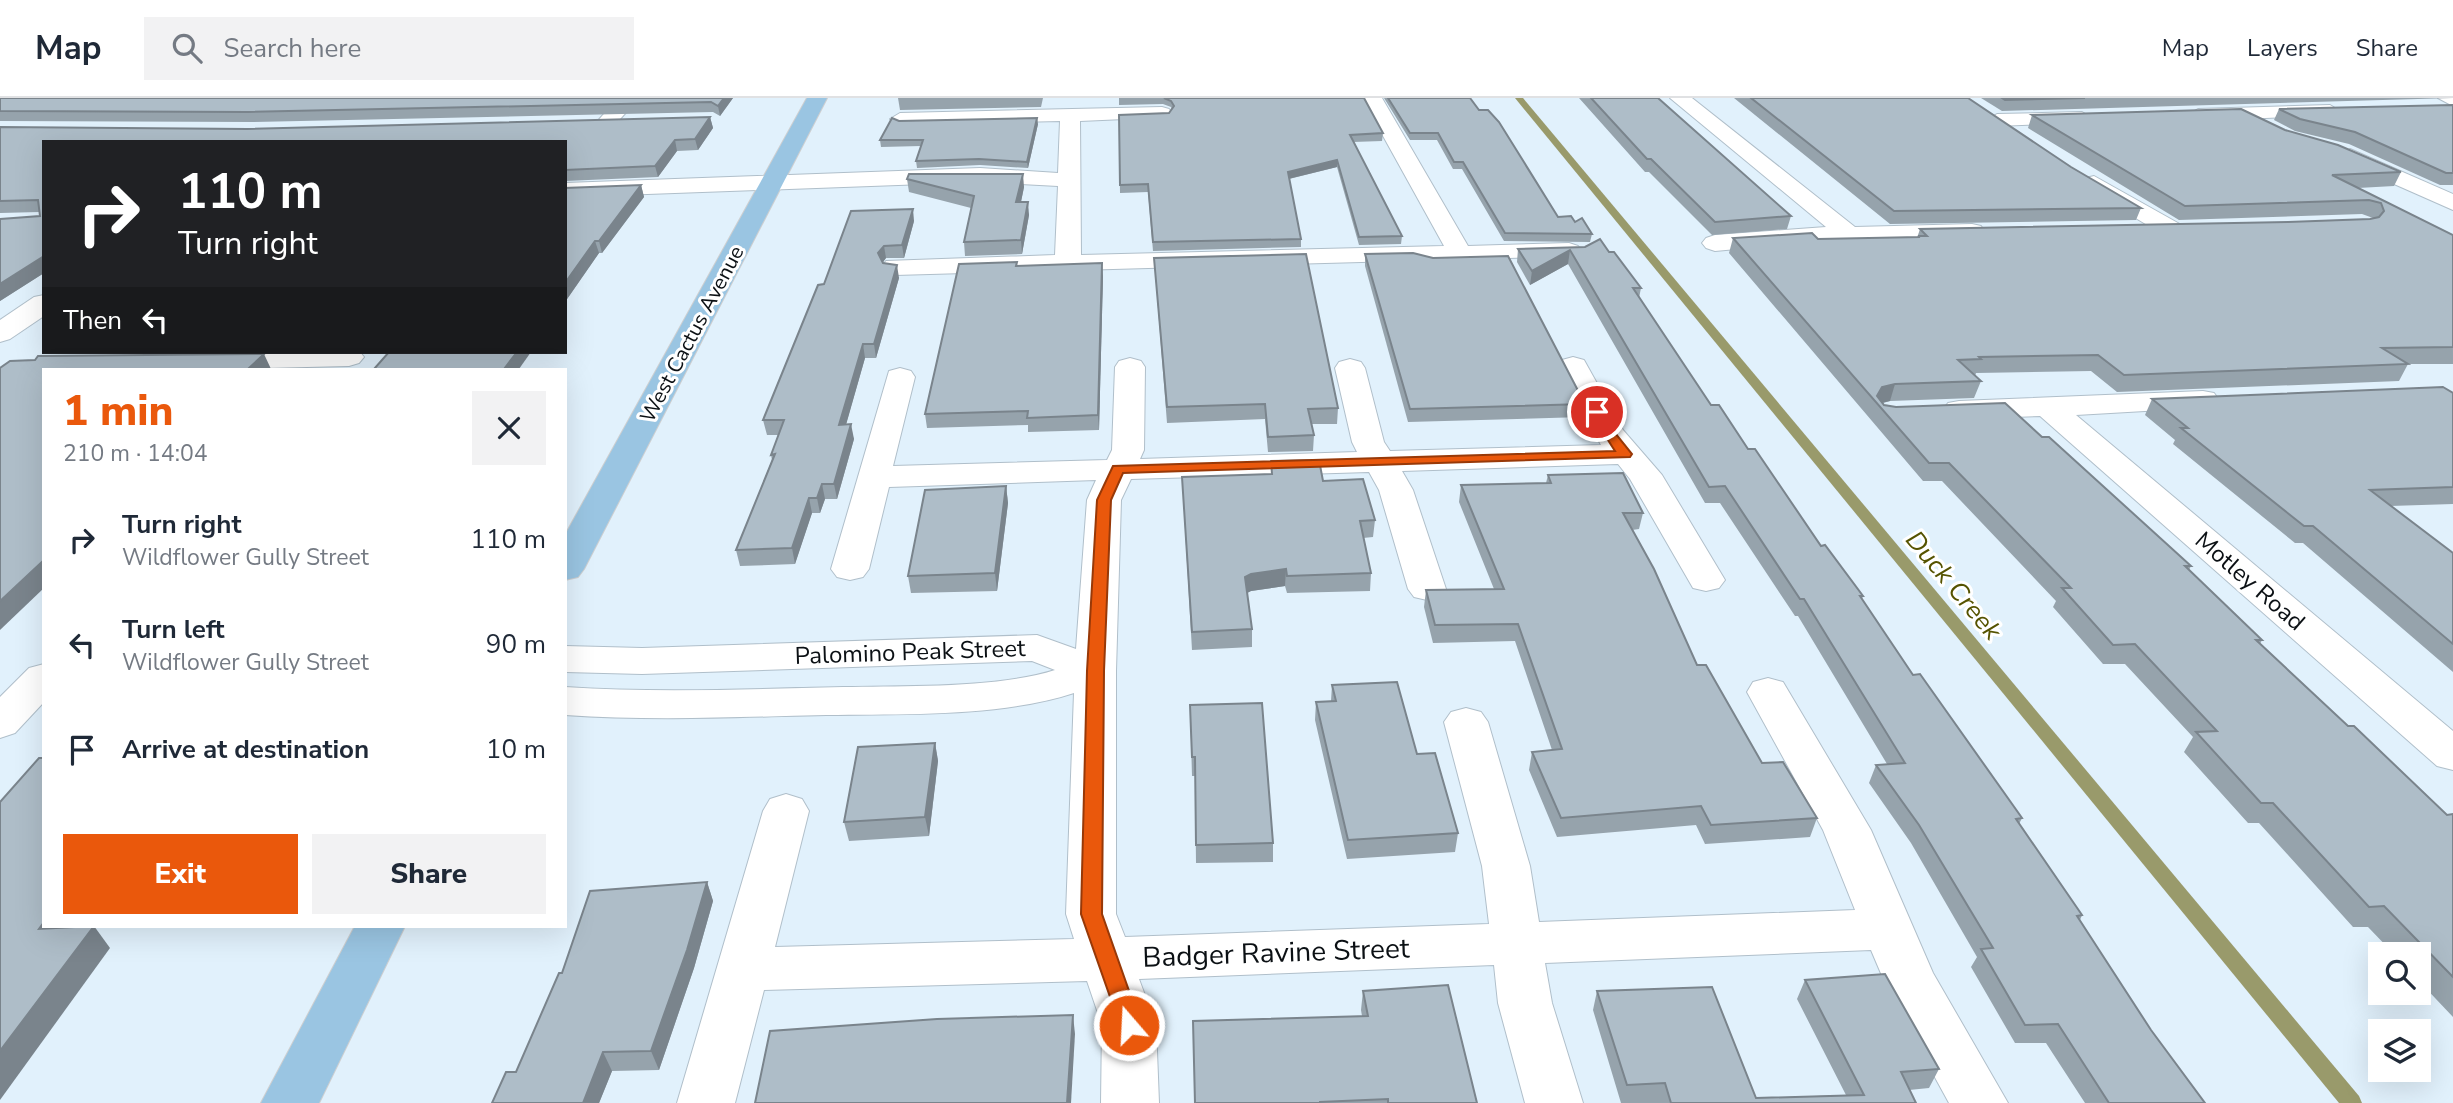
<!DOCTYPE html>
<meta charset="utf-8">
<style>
body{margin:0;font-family:"Nunito Sans",sans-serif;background:#f2f2f3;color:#1f2937;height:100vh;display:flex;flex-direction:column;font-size:26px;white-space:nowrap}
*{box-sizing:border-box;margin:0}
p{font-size:23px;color:#747a83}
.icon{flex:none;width:38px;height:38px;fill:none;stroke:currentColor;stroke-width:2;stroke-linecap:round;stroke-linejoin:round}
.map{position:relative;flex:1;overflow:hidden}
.sheet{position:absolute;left:42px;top:270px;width:525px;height:560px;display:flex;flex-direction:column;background:#fff;border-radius:0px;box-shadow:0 7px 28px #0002}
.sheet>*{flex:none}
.guide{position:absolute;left:42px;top:42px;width:525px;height:214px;border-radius:0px;box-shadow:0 7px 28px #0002;background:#202124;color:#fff;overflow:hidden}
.fabs{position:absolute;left:2368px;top:844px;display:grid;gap:14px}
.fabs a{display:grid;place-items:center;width:63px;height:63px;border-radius:0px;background:#fff;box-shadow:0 7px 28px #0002;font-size:35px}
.pin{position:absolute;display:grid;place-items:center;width:60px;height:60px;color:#fff;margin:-30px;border:4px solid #fff;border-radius:50%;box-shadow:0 2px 7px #0007}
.me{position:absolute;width:77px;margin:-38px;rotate:341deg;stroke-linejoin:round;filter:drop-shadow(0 0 5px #0008)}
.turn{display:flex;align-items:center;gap:24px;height:147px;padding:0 21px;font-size:32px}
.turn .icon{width:91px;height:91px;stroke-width:2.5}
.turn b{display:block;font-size:49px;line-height:60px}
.then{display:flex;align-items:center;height:66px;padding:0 21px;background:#0003;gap:14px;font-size:26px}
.round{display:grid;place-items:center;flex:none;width:74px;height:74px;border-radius:0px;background:#f2f2f3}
.summary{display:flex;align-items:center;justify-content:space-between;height:119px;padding:0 21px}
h1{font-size:42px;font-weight:800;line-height:52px;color:#ea580c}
.cta{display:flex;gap:14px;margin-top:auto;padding:14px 21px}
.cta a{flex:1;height:80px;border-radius:0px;background:#ea580c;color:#fff;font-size:28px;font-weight:800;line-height:80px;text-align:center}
.cta a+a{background:#f2f2f3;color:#1f2937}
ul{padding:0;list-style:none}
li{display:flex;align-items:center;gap:21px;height:105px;padding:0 21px}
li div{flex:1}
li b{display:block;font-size:26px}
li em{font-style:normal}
header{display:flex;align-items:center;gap:42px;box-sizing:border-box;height:98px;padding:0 35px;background:#fff;border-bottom:2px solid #e0e1e3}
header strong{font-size:33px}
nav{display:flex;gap:38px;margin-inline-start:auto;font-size:24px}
.search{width:490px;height:63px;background:#f2f2f3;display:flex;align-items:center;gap:18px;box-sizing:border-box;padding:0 24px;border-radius:0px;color:#747a83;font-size:26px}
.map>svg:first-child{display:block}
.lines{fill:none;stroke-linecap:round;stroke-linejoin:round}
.stream{fill:#999a6b;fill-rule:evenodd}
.minor-casing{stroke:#b0bfca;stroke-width:2}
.major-casing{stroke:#cecfd0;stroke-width:2}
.minor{fill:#fff;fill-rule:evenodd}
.major{fill:#9ac5e2;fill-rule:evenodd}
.wall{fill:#96a3ac}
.shaded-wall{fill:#7a848c}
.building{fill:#aebdc8;stroke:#7a848c;stroke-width:2}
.route{fill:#ea580c;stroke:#983908;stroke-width:2}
.labels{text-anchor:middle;stroke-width:6;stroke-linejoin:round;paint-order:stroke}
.far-street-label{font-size:21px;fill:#0b1014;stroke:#fff}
.street-label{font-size:24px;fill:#0b1014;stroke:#fff}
.water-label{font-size:26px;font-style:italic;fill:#555300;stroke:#fff}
.near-street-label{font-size:28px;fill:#0b1014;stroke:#fff}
</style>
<header>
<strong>Map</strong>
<div class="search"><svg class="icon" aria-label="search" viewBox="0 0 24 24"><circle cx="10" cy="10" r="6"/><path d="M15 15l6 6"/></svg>Search here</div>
<nav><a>Map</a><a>Layers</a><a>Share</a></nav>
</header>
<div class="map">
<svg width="2453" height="1005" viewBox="0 0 2453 1005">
<rect width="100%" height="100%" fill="#e1f1fc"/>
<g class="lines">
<!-- stream -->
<polygon class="stream" points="1515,0 1523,0 2359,998 2362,1005 2339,1005"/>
<defs>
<g id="minor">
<polygon points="618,0 639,0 612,30 598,30 595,26"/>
<polygon points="1362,0 1382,0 1468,148 1569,145 1578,148 1582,153 1578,158 895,177 886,175 882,169 886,163 1055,157 1058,88 980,84 565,99 565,85 980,70 1058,75 1060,23 900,27 890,21 900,15 1162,9 1169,11 1172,15 1169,19 1080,23 1081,157 1444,148"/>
<polygon points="1670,0 1692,0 1855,129 1972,126 1981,128 1984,133 1981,138 1972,140 1814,144 1715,153 1706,150 1702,145 1706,140 1715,137 1826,129"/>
<polygon points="2438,0 2453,0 2453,8"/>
<polygon points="2330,7 2340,13 2337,17 2198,23 2188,17 2198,11"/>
<polygon points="2082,14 2092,20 2089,24 1997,28 1987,22 1997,16"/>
<polygon points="2350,51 2453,96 2453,112 2342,63 2339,58"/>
<polygon points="2094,78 2185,129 2188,134 2185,139 2167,139 2086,90 2083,85 2086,80"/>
<polygon points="44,197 44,218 10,241 0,244 0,222 34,199"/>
<polygon points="213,254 360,254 364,259 359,265 349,268 215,271 205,268 200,262 205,256"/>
<path d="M1573,259L1584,262L1623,332L1662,377L1725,482L1719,490L1706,493L1693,490L1630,381L1618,366L1402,373L1413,392L1446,491L1440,499L1427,502L1414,499L1408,491L1379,392L1369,374L1131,381L1121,402L1116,573V816L1125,839L1489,826L1482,768L1444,624L1451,614L1466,610L1481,614L1488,624L1530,768L1539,824L1855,812L1823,732L1747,594L1753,584L1768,580L1783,584L1871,732L1933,875L2008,1005H1949L1891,899L1871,852L1545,865L1552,905L1583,1005H1525L1498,905L1494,867L1139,881L1156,927L1159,1005H1101L1102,927L1087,883L764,892L735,1005H677L763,713L770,701L786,696L802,701L809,713L775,849L1074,841L1066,816L1074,595C1001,619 903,616 826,617C739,619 652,623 565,617V589C658,595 750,591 843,589C904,588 999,590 1055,572L1032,563L642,576L565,574V548L642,550L1037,537L1076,551L1087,402L1096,382L889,389L869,471L863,479L850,482L837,479L831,471L889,273L900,270L911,273L915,279L893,368L1107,362L1112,352L1115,269L1119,263L1130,260L1141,263L1145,269L1144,352L1140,361L1357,354L1352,344L1335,270L1339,264L1350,261L1361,264L1365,270L1384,344L1390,353L1601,347L1558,268L1562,262Z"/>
<polygon points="2203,293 2214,295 2219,302 2214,309 2076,317 2453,633 2453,672 2437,668 2040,318 1959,321 1948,319 1943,312 1948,305 1959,303"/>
<polygon points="44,566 44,604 15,635 0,640 0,599 29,570"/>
</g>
<g id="major">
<polygon points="807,0 827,0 584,471 578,479 565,482 565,437"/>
<polygon points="355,828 405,828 319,1005 261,1005"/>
</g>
</defs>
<!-- minor casing -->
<use href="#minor" class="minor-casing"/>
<!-- major casing -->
<use href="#major" class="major-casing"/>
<!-- minor -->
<use href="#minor" class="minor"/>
<!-- major -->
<use href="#major" class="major"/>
</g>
<!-- wall -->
<g class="wall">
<polygon points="0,0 733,0 720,18 713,14 252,24 0,23"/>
<polygon points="898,0 1043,0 1041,9 900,12"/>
<polygon points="1119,0 1364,0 1383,35 1382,43 1353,44 1402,138 1401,146 1359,147 1337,69 1289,81 1301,141 1301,149 1153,153 1148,94 1120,95 1119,17 1169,15 1172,11 1171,9 1163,6 1119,7"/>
<polygon points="1384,0 1470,0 1558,119 1575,124 1592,136 1590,144 1504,143 1462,71 1453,71 1437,42 1410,42"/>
<polygon points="1579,0 1658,0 1791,118 1787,131 1712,137 1649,74 1645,74"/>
<polygon points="1734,0 1968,0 2071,69 2141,110 2136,122 1890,126"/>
<polygon points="1981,0 2453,0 2002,13"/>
<polygon points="2453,7 2453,87 2440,87 2349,46 2295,33 2274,22 2279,11"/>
<polygon points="2032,17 2285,32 2401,74 2394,88 2358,90 2453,137 2453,266 2408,266 2399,283 2117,294 2091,273 1976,275 1975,278 1981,283 1974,300 1890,303 1883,305 1884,307 2042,339 2191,468 2189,472 2262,542 2260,546 2348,628 2447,717 2453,716 2453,919 2418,882 2418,856 2394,856 2368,829 2353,829 2259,725 2248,725 2184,654 2193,639 2125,566 2103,566 2053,509 2056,503 1942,383 1923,383 1729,155 1733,140 1818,141 1917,140 1920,131 2288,124 2370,121 2373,120 2362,116 2179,122 2028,30"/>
<polygon points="710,19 713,30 698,52 677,53 658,79 565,83 565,44 44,44 44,175 0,203 0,121 40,118 39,114 0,115 0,29 247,31"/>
<polygon points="899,23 1038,26 1028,70 980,67 917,70 916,63 921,48 881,49 880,42"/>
<polygon points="907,81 1024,89 1021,104 1029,117 1022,156 965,158 964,144 971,110 909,94"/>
<polygon points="641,87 644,99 602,155 599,155 565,204 565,90"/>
<polygon points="914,123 904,160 886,160 883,164 899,180 876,260 865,260 846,326 854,341 837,401 825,401 820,415 812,415 795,466 740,468 736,452 772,362 771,357 778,337 767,337 763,322 824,186"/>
<polygon points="1518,151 1609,154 1641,190 1639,200 1711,307 1748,351 1821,448 1863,498 1862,501 1913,577 2022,720 2019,726 2082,817 2080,822 2151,932 2205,1005 2085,1005 2046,945 2015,945 1971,869 1977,859 1911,745 1869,685 1876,667 1887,666 1798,518 1795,518 1720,405 1705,405 1568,166 1530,187 1517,164"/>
<polygon points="1365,156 1585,306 1583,319 1408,324 1365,168"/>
<polygon points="1154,160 1338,310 1337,326 1311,326 1314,337 1313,353 1268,354 1265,321 1167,325"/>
<polygon points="1017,168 1103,178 1099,332 1028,334 1028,327 927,330 925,316"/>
<polygon points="2453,295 2453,406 2390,408 2453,455 2453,574 2303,445 2295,445 2173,346 2175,342 2145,317 2152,301"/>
<polygon points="1271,363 1323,383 1375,422 1373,439 1363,440 1371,475 1370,493 1287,495 1285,488 1251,493 1247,495 1252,531 1252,549 1192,552 1182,379 1271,376"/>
<polygon points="1548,377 1643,415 1639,431 1632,432 1697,567 1762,665 1817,720 1810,739 1705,746 1696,727 1557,739 1529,672 1532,654 1552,652 1515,543 1433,545 1424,509 1426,492 1494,491 1459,404 1461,387 1546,385"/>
<polygon points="1006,388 1008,405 997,493 911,495 908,478"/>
<polygon points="1332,587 1417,656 1458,735 1455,754 1347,761 1315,622 1316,604 1331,603"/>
<polygon points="1190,607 1273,745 1273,764 1196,765 1195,678 1192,678"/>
<polygon points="935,645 938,663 929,738 849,743 844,724"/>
<polygon points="707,784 713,803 694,870 659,972 612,973 599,1005 492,1005 516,974 562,875"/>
<polygon points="1805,882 1939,971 1929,990 1909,992 1916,1005 1621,1005 1593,912 1597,893 1756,1000 1846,997 1797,901"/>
<polygon points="1363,893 1477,1005 1195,1005 1362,918 1361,912"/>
</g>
<!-- shaded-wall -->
<g class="shaded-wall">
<polygon points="724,0 733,0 720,18 718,8"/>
<polygon points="710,19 713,30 698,52 695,41"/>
<polygon points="1037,20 1038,26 1028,70 1027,64"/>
<polygon points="675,42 677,53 658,79 655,68"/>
<polygon points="1337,62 1337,69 1288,81 1288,74"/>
<polygon points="1023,76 1024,89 1018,118 1016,104"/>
<polygon points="641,87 644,99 602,155 599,143"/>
<polygon points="1028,104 1029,117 1022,156 1021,142"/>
<polygon points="913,111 914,123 904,160 902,147"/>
<polygon points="595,143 599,155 565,204 565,185"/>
<polygon points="884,148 886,160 880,168 878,155"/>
<polygon points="1570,152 1568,166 1530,187 1532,173"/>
<polygon points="44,158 44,175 0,203 0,186"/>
<polygon points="1102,165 1103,178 1099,332 1098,317"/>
<polygon points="897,167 899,180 876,260 874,246"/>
<polygon points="863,246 865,260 842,341 839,327"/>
<polygon points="517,254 531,254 519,271 504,271"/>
<polygon points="264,256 271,271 248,271"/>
<polygon points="1895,286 1890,303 1877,306 1877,298 1882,289"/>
<polygon points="851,326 854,341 837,401 834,386"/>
<polygon points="822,386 825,401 820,415 817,400"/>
<polygon points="1006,388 1008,405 997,493 995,475"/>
<polygon points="809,400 812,415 795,466 792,450"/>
<polygon points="44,462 44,490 0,532 0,503"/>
<polygon points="1286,471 1285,488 1251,493 1245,496 1245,479 1251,476"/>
<polygon points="935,645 938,663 929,738 925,719"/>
<polygon points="707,784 713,803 694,870 659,972 651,953"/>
<polygon points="44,824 44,828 74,828 56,852 39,831"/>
<polygon points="94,828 110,850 0,1002 0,953"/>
<polygon points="1073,917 1075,936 1071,1005 1067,1005"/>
<polygon points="603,954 612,973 599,1005 583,1005"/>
</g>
<!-- building -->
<g class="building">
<polygon points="0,0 724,0 718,8 711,4 248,14 0,13"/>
<polygon points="1164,0 1364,0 1383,35 1350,37 1402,138 1359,139 1337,62 1288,74 1301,141 1153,144 1148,86 1120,87 1119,17 1169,15 1174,8 1171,3"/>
<polygon points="1388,0 1470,0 1479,12 1488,12 1499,24 1558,119 1571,118 1575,124 1582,120 1592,136 1505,135 1463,64 1454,64 1438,35 1410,35"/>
<polygon points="1591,0 1658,0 1791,118 1715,124 1651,61 1647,61"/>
<polygon points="1751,0 1968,0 2071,69 2141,110 1894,113"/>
<polygon points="2002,0 2085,0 2005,2"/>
<polygon points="2453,7 2453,75 2446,75 2355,34 2300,21 2279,11"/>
<polygon points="2241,11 2285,32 2338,47 2401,74 2332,77 2453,137 2453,249 2382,250 2408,266 2124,277 2098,257 1979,259 1981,261 1958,262 1981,283 1895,286 1882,289 1877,298 1884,307 1896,309 2005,305 2042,339 2049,339 2191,468 2185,468 2262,542 2256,542 2348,628 2354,628 2447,717 2453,716 2453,879 2384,808 2369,809 2273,705 2261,705 2196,634 2217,633 2135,546 2113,547 2062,490 2071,490 1949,365 1929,365 1733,140 1812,135 1818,141 1920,139 1918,138 1927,138 1920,131 2288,124 2370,121 2379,119 2384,113 2381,105 2369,102 2185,108 2032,17"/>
<polygon points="710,19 695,41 675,42 655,68 565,72 565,44 44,44 44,158 0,186 0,121 40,118 38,102 0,103 0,29 247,31"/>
<polygon points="892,20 899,23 1037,20 1027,64 979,61 916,63 923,42 880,42"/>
<polygon points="909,76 1023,76 1016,104 1028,104 1021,142 964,144 974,98 907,81"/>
<polygon points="641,87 599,143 595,143 565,185 565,90"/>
<polygon points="913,111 902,147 884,148 878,155 883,165 897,167 874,246 863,246 839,327 851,326 834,386 822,386 817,400 809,400 792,450 736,452 775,356 771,357 784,322 763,322 818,187 824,186 851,113"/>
<polygon points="1600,141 1609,154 1614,154 1641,190 1633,190 1711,307 1719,307 1748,351 1755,351 1821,448 1825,447 1863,498 1860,498 1913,577 1920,576 2022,720 2016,721 2082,817 2077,818 2151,932 2205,1005 2109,1005 2058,926 2025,927 1981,851 1993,850 1919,727 1876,667 1905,665 1804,501 1800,501 1725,388 1709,389 1570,152 1532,173 1518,151 1585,149"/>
<polygon points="1413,155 1433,160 1508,158 1585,306 1410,311 1365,156"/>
<polygon points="1306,156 1338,310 1308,311 1314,337 1268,339 1265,306 1167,309 1154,160"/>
<polygon points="1017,164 1016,168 1102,165 1098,317 1027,320 1028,313 925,316 959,166"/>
<polygon points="389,254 517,254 504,271 374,271"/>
<polygon points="264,256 248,271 44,271 44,462 0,503 0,270 10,263 35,262 38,258"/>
<polygon points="2443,289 2453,295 2453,389 2370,392 2453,455 2453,546 2313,428 2304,428 2181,330 2188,330 2152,301"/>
<polygon points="1319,362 1323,383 1363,381 1375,422 1360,423 1371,475 1287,478 1286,471 1251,476 1245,479 1252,531 1192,534 1182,379 1272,376 1271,363"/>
<polygon points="1623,375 1643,415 1623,415 1654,471 1697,567 1706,567 1762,665 1783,664 1817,720 1711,727 1701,708 1561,720 1532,654 1562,651 1518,526 1435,527 1426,492 1504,491 1461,387 1551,385 1548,377"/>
<polygon points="1006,388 995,475 908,478 925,392"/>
<polygon points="1397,584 1417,656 1435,655 1458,735 1348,742 1316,604 1336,603 1332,587"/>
<polygon points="1262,605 1273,745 1196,747 1195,659 1192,659 1190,607"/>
<polygon points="935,645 925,719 844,724 858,649"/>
<polygon points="39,660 44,660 44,824 39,831 94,828 0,953 0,704"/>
<polygon points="707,784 687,852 651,953 603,954 583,1005 492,1005 506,974 516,974 559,875 562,875 590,793"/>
<polygon points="1885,876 1939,971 1901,974 1916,1005 1671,1005 1665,985 1627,987 1597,893 1712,889 1756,1000 1864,997 1805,882"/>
<polygon points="1448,887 1477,1005 1388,1005 1388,1001 1320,1004 1320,1005 1195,1005 1193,923 1368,918 1363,893"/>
<polygon points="1073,917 1067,1005 755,1005 770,933 937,921"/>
</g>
<!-- route -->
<polygon class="route" points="1597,310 1601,311 1615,335 1632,356 1630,359 1123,375 1111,402 1104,573 1102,816 1141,927 1137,933 1129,936 1122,933 1081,816 1087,573 1097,402 1113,368 1615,353 1590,314"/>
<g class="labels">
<!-- far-street labels -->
<g class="far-street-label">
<text transform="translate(692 236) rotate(-62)" y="7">West Cactus Avenue</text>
</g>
<!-- street labels -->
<g class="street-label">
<text transform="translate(2250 483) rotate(41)" y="8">Motley Road</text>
<text transform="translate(910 554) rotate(-2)" y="8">Palomino Peak Street</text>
</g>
<!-- water labels -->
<g class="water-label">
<text transform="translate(1954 487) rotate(50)" y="9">Duck Creek</text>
</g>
<!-- near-street labels -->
<g class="near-street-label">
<text transform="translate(1276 854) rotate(-2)" y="10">Badger Ravine Street</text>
</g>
</g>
</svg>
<div class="fabs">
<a><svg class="icon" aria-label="search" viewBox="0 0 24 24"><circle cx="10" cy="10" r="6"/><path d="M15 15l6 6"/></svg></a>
<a><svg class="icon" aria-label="layers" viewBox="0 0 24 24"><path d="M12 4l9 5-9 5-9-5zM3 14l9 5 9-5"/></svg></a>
</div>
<div class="pin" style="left:1597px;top:314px;background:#d93025"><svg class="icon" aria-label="arrive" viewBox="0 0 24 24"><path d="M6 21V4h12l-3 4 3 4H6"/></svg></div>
<svg class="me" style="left:1129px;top:927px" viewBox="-20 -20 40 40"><circle r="17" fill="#ea580c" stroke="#fff" stroke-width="3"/><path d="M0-11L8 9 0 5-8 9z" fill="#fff"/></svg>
<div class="guide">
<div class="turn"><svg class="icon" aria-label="right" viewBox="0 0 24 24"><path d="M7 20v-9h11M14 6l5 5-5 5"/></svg><div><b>110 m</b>Turn right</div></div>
<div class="then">Then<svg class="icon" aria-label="left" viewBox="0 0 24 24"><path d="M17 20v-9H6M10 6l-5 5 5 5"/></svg></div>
</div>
<section class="sheet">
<div class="summary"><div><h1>1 min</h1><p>210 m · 14:04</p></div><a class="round"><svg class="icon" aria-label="close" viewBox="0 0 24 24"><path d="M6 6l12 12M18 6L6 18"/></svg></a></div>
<ul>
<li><svg class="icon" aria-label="right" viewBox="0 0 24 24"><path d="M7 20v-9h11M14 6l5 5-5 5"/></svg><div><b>Turn right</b><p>Wildflower Gully Street</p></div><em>110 m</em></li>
<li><svg class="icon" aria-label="left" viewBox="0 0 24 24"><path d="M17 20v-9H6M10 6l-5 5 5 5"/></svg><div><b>Turn left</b><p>Wildflower Gully Street</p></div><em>90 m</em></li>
<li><svg class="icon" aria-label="arrive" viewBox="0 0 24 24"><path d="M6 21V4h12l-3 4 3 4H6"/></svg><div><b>Arrive at destination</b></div><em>10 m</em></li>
</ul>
<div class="cta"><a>Exit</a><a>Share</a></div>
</section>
</div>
